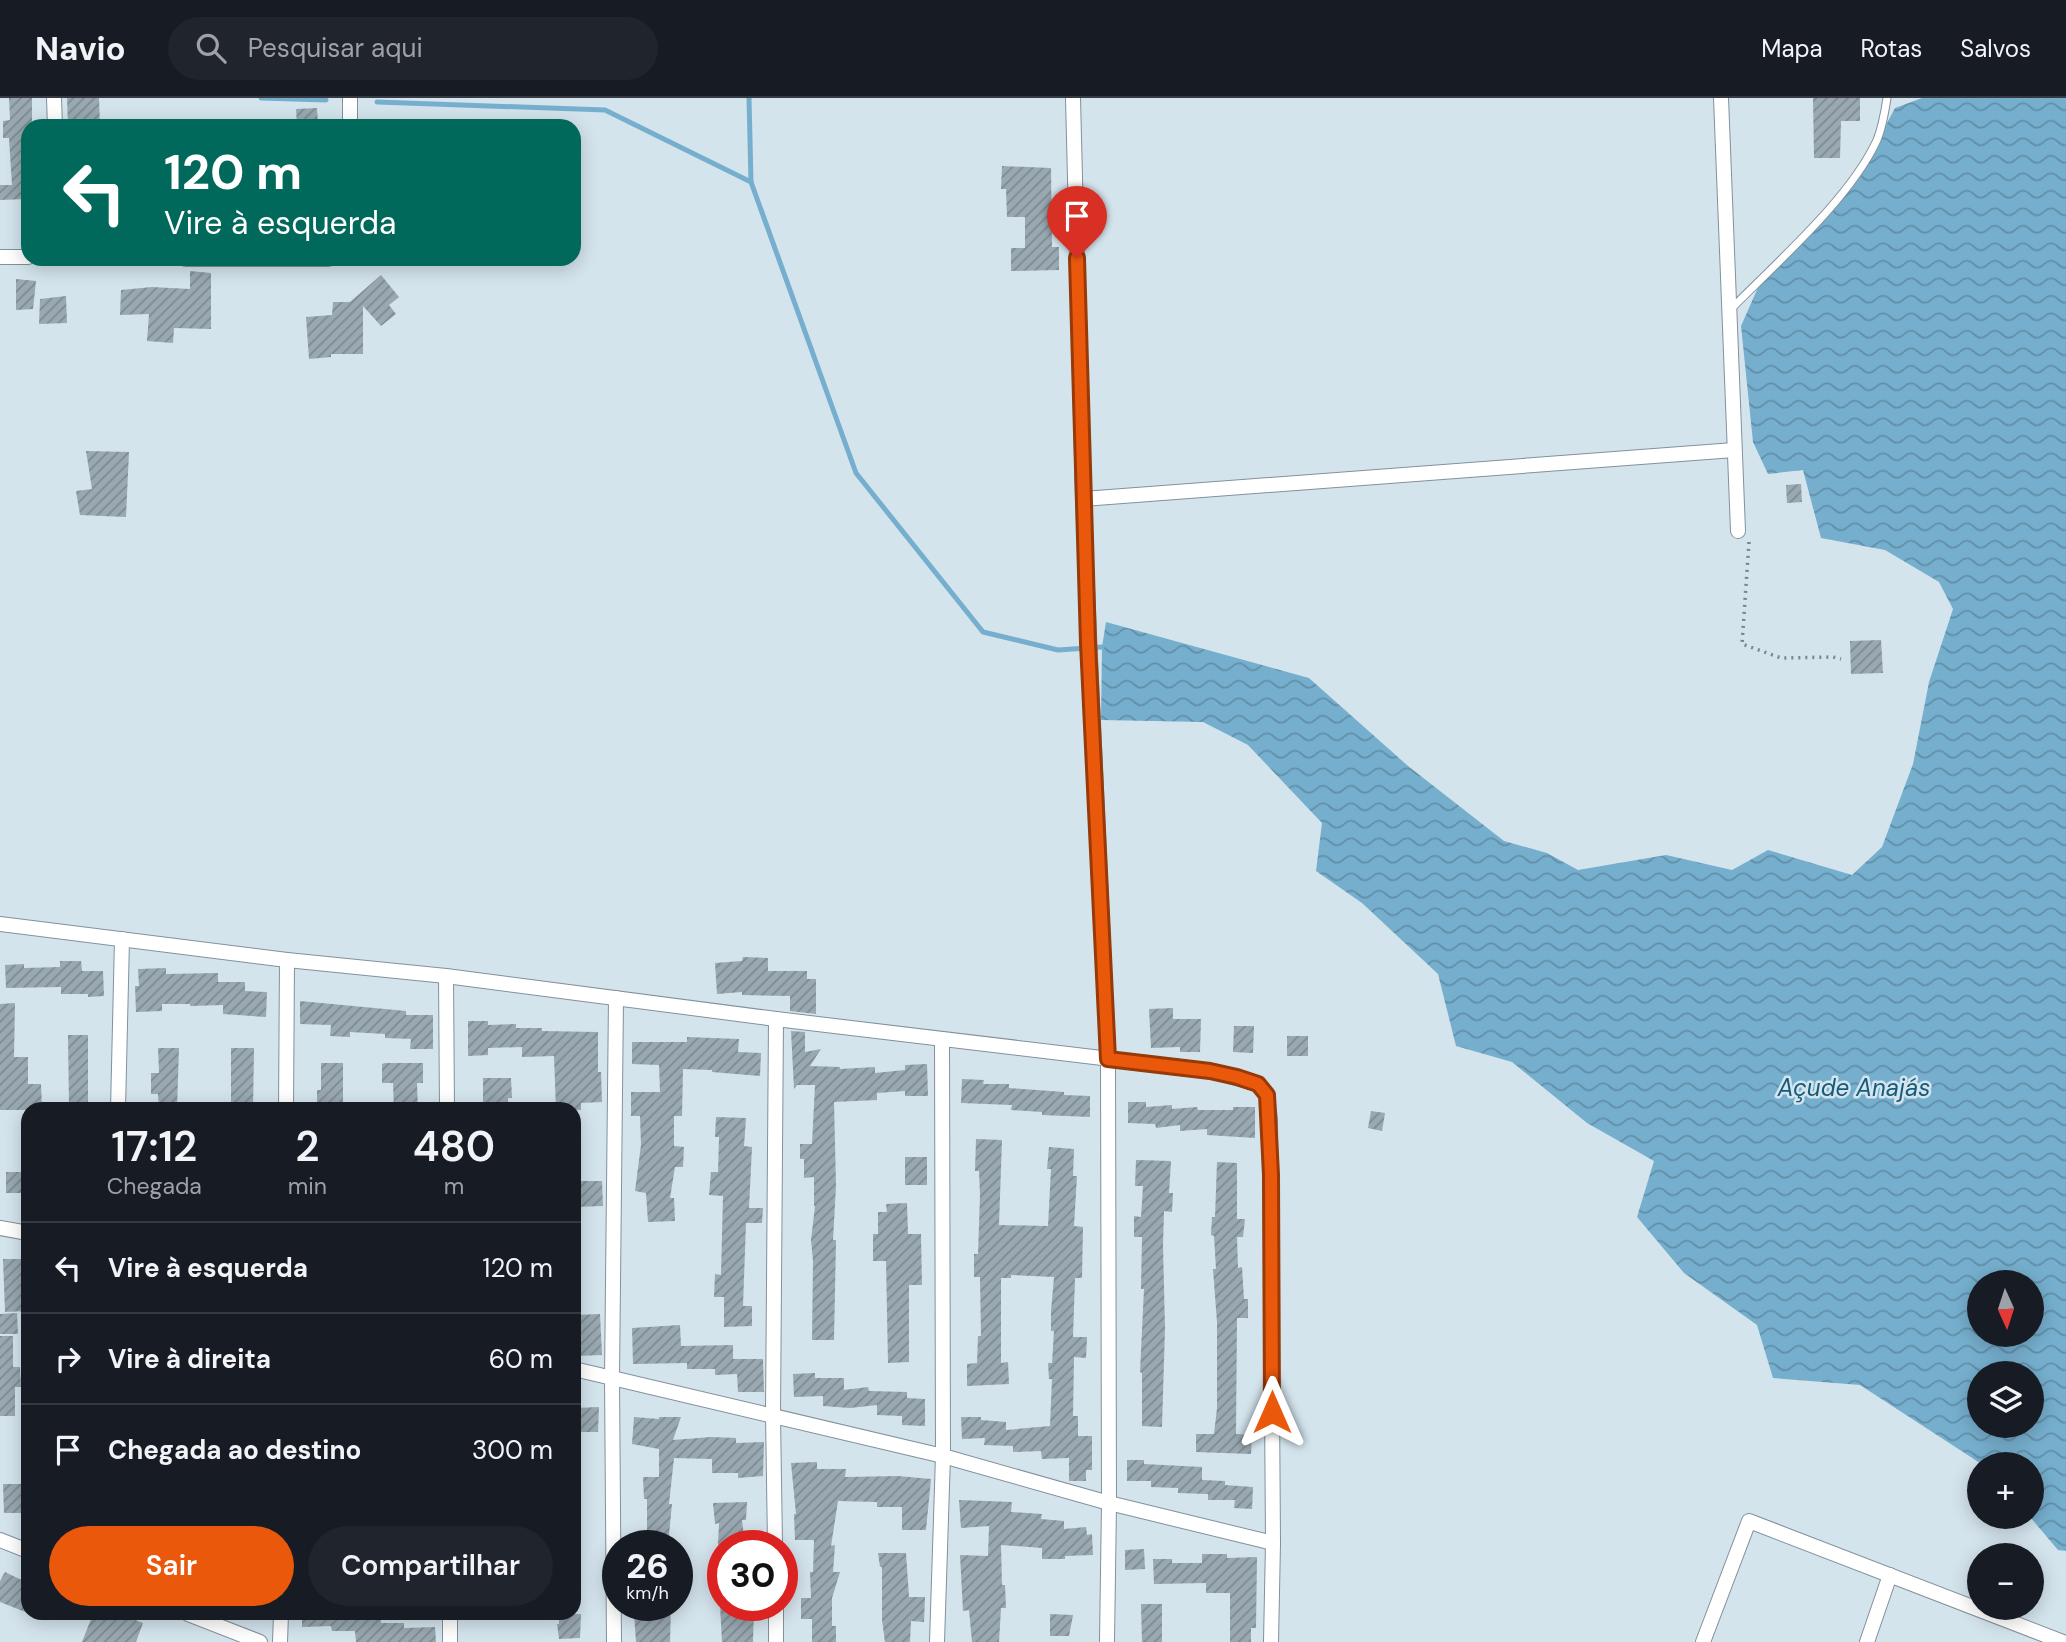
<!DOCTYPE html>
<html lang="pt">
<meta charset="utf-8">
<style>
body{margin:0;font-family:"DM Sans",sans-serif;background:#20242c;color:#f1f3f6;height:100vh;display:flex;flex-direction:column;font-size:26px;white-space:nowrap}
*{box-sizing:border-box;margin:0}
p{font-size:23px;color:#9ea1a6}
.icon{flex:none;width:38px;height:38px;fill:none;stroke:currentColor;stroke-width:2;stroke-linecap:round;stroke-linejoin:round}
.map{position:relative;flex:1;overflow:hidden}
.side{position:absolute;left:21px;top:1004px;width:560px;height:518px;display:flex;flex-direction:column;background:#171b24;border-radius:21px;box-shadow:0 4px 18px #0003}
.side>*{flex:none}
.top-card{position:absolute;left:21px;top:21px;width:560px;height:147px;border-radius:21px;box-shadow:0 4px 18px #0003;background:#00695c;color:#fff;overflow:hidden}
.needle{width:46px;rotate:177deg}
.buttons{position:absolute;left:1967px;top:1172px;display:grid;gap:14px}
.buttons a{display:grid;place-items:center;width:77px;height:77px;border-radius:50%;background:#171b24;box-shadow:0 4px 18px #0003;font-size:35px}
.speed{position:absolute;left:602px;top:1432px;display:flex;gap:14px;font-size:35px;font-weight:700;text-align:center}
.speed>*{display:grid;place-content:center;width:91px;height:91px;border-radius:50%;background:#171b24;box-shadow:0 4px 18px #0003;line-height:1}
.speed small{font-size:18px;font-weight:400}
.speed .limit{border:10px solid #d22;background:#fff;color:#111}
.pin{position:absolute;display:grid;place-items:center;width:60px;height:60px;color:#fff;margin:-72px -30px;border-radius:50% 50% 50% 0;rotate:-45deg;box-shadow:0 0 7px #0007}
.pin .icon{rotate:45deg}
.me{position:absolute;width:77px;margin:-38px;rotate:0deg;stroke-linejoin:round;filter:drop-shadow(0 0 5px #0008)}
.turn{display:flex;align-items:center;gap:24px;height:147px;padding:0 28px;font-size:32px}
.turn .icon{width:91px;height:91px;stroke-width:2.5}
.turn b{display:block;font-size:49px;line-height:60px}
.eta{display:flex;justify-content:space-evenly;align-items:center;height:119px;text-align:center}
.eta b{font-size:42px;font-weight:600;line-height:49px}
.cta{display:flex;gap:14px;margin-top:auto;padding:14px 28px}
.cta a{flex:1;height:80px;border-radius:42px;background:#ea580c;color:#fff;font-size:28px;font-weight:600;line-height:80px;text-align:center}
.cta a+a{background:#20242c;color:#f1f3f6}
ul{padding:0;list-style:none}
li{display:flex;align-items:center;gap:21px;height:91px;padding:0 28px;border-top:2px solid #363941}
li div{flex:1}
li b{display:block;font-size:26px}
li em{font-style:normal}
header{display:flex;align-items:center;gap:42px;box-sizing:border-box;height:98px;padding:0 35px;background:#171b24;border-bottom:2px solid #363941}
header strong{font-size:33px}
nav{display:flex;gap:38px;margin-inline-start:auto;font-size:24px}
.search{width:490px;height:63px;background:#20242c;display:flex;align-items:center;gap:18px;box-sizing:border-box;padding:0 24px;border-radius:38px;color:#9ea1a6;font-size:26px}
.map>svg:first-child{display:block}
.water{fill:url(#water-waves);fill-rule:evenodd}
.lines{fill:none;stroke-linecap:round;stroke-linejoin:round}
.stream{stroke:#76afce;stroke-width:5}
.building{fill:url(#building-hatch)}
.service-casing{stroke:#82919a;stroke-width:9}
.minor-casing{stroke:#82919a;stroke-width:16}
.path{stroke:#7a848a;stroke-width:3.5;stroke-dasharray:2 5;stroke-linecap:butt}
.service{stroke:#fff;stroke-width:7}
.minor{stroke:#fff;stroke-width:14}
.route-casing{stroke:#983908;stroke-width:18}
.route{stroke:#ea580c;stroke-width:12}
.labels{text-anchor:middle;stroke-width:5;stroke-linejoin:round;paint-order:stroke}
.water-label{font-size:24px;font-style:italic;fill:#155b7b;stroke:#d4e4ed}
</style>
<header>
<strong>Navio</strong>
<div class="search"><svg class="icon" aria-label="search" viewBox="0 0 24 24"><circle cx="10" cy="10" r="6"/><path d="M15 15l6 6"/></svg>Pesquisar aqui</div>
<nav><a>Mapa</a><a>Rotas</a><a>Salvos</a></nav>
</header>
<div class="map">
<svg width="2066" height="1544" viewBox="0 0 2066 1544">
<defs>
<pattern id="water-waves" width="16" height="10" patternUnits="userSpaceOnUse" patternTransform="scale(1.75)"><rect width="16" height="10" fill="#76afce"/><path d="M0 5q4-4 8 0t8 0" fill="none" stroke="#618fa8"/></pattern>
<pattern id="building-hatch" width="6" height="6" patternUnits="userSpaceOnUse" patternTransform="scale(1.75)"><rect width="6" height="6" fill="#99a8b1"/><path d="M-1 1l2-2M0 6l6-6M5 7l2-2" fill="none" stroke="#7d8a91"/></pattern>
</defs>
<rect width="100%" height="100%" fill="#d4e4ed"/>
<!-- water -->
<path class="water" d="M1922,0H2066V1453L2058,1452L2030,1419L2032,1367H1983L1860,1287L1773,1280L1757,1227L1684,1175L1637,1119L1654,1063L1587,1025L1512,964L1456,948L1438,876L1362,805L1316,773L1322,725L1248,647L1203,624L1101,622L1102,549L1106,524L1309,580L1408,668L1504,743L1547,755L1578,772L1666,757L1732,772L1768,752L1852,777L1882,749L1913,666L1929,584L1953,511L1939,484L1885,452L1821,440L1803,372L1768,376L1753,344L1741,228L1760,185L1804,144L1863,70L1895,10ZM1979,1185H2032V1237H1979ZM1979,1276H2032V1328H1979Z"/>
<g class="lines">
<!-- stream -->
<g class="stream">
<polyline points="261,0 326,2"/>
<polyline points="749,0 751,84"/>
<polyline points="377,4 605,12 751,84 856,375 983,534 1058,552 1102,549"/>
</g>
</g>
<!-- building -->
<g class="building">
<polygon points="9,0 32,0 32,28 28,28 28,101 0,102 0,87 12,87 9,40 3,40 3,23 10,22"/>
<polygon points="67,0 99,0 100,28 68,28"/>
<polygon points="1813,0 1860,0 1860,23 1841,23 1840,60 1814,60"/>
<polygon points="317,10 318,27 297,28 296,11"/>
<polygon points="1002,68 1051,70 1052,149 1059,149 1059,172 1011,173 1011,150 1025,150 1025,119 1007,119 1006,91 1001,91"/>
<polygon points="190,173 211,175 211,231 174,230 173,245 147,243 149,216 120,217 121,192 152,189 190,191"/>
<polygon points="381,177 399,199 389,207 396,216 381,228 363,208 363,256 331,256 331,259 309,261 306,219 332,217 333,204 350,204"/>
<polygon points="16,181 36,183 33,211 16,212"/>
<polygon points="66,198 67,225 39,226 40,201"/>
<polygon points="86,353 129,354 126,419 80,417 76,393 92,391"/>
<polygon points="1801,386 1802,404 1787,405 1786,387"/>
<polygon points="1881,542 1883,575 1851,576 1850,543"/>
<polygon points="743,859 768,860 768,873 807,873 807,881 816,881 816,916 790,913 790,898 742,897 742,894 717,896 715,865 742,863"/>
<polygon points="60,863 81,863 82,873 103,873 104,898 88,899 88,896 61,896 61,889 6,890 5,867 24,866 24,870 60,869"/>
<polygon points="166,870 166,876 218,875 218,884 245,884 245,893 267,894 266,919 223,916 223,907 190,908 190,906 162,906 162,913 136,914 135,888 139,888 138,871"/>
<polygon points="300,903 406,913 406,917 433,917 433,951 410,951 411,941 385,940 385,936 350,934 350,939 330,938 331,927 300,926"/>
<polygon points="15,905 14,959 28,959 28,986 41,986 42,1012 0,1012 0,906"/>
<polygon points="1173,910 1173,921 1201,921 1200,954 1180,954 1180,949 1151,950 1149,911"/>
<polygon points="468,923 488,923 488,927 516,926 516,930 542,930 542,933 598,934 598,974 601,974 602,1004 581,1005 581,1012 556,1012 554,958 522,959 522,949 488,950 488,957 468,958"/>
<polygon points="1234,928 1254,928 1253,955 1233,954"/>
<polygon points="791,933 805,934 805,954 821,951 810,968 840,969 840,971 875,969 875,975 905,972 905,967 927,966 928,998 905,998 905,993 877,995 877,1002 834,1004 836,1088 833,1142 836,1142 834,1242 812,1242 813,1163 811,1142 815,1108 814,1108 814,1079 804,1080 804,1061 800,1061 800,1046 812,1046 815,987 797,987 794,991"/>
<polygon points="68,937 88,937 88,1008 69,1009"/>
<rect x="1287" y="938" width="21" height="20"/>
<polygon points="687,939 739,941 738,954 761,955 760,978 712,974 712,972 683,971 682,1018 674,1018 674,1048 684,1049 683,1069 675,1069 670,1100 674,1100 675,1123 648,1124 646,1095 635,1093 641,1047 640,1018 631,1018 631,994 660,994 659,967 632,966 632,944 687,944"/>
<polygon points="158,950 179,950 177,1012 159,1012 158,996 151,996 151,975 159,975"/>
<polygon points="231,950 254,950 253,1012 231,1012"/>
<polygon points="321,965 343,965 343,1012 317,1012 317,992 321,992"/>
<polygon points="385,965 423,965 423,985 417,985 418,1012 394,1012 393,985 382,985 382,966"/>
<polygon points="483,980 511,980 512,1000 508,1000 508,1012 483,1012"/>
<polygon points="962,981 984,982 983,986 1009,986 1009,990 1064,994 1064,997 1090,998 1090,1019 1042,1017 1042,1014 1011,1012 1012,1007 961,1005"/>
<polygon points="1128,1004 1146,1004 1146,1009 1172,1007 1172,1011 1197,1009 1198,1012 1233,1012 1233,1009 1255,1009 1255,1040 1207,1037 1207,1031 1180,1033 1180,1027 1156,1030 1155,1026 1128,1025"/>
<polygon points="1371,1013 1385,1015 1382,1033 1368,1030"/>
<polygon points="716,1019 746,1020 744,1048 752,1049 749,1110 763,1110 762,1125 746,1125 743,1208 752,1208 752,1228 724,1229 724,1199 714,1199 715,1176 721,1177 723,1098 709,1097 711,1074 718,1074 719,1039 715,1039"/>
<polygon points="976,1041 1002,1042 999,1127 1048,1128 1051,1071 1047,1071 1049,1049 1074,1051 1073,1078 1077,1078 1074,1128 1083,1129 1082,1180 1075,1180 1073,1239 1087,1239 1086,1260 1074,1259 1073,1318 1078,1318 1078,1338 1092,1338 1092,1372 1086,1372 1086,1383 1069,1383 1069,1360 1042,1361 1041,1353 1013,1354 1013,1348 984,1347 985,1340 962,1341 961,1319 981,1319 981,1322 1006,1324 1006,1332 1050,1328 1052,1281 1049,1281 1048,1265 1052,1265 1054,1233 1051,1233 1051,1213 1054,1179 1011,1177 1011,1180 1001,1180 1001,1265 1008,1264 1009,1286 967,1288 967,1266 977,1265 978,1238 981,1238 980,1179 974,1179 974,1156 978,1156 980,1097 979,1073 975,1073"/>
<rect x="905" y="1059" width="22" height="28"/>
<polygon points="1136,1062 1171,1063 1169,1095 1173,1095 1172,1114 1164,1113 1163,1148 1165,1230 1162,1329 1142,1328 1142,1275 1140,1274 1144,1191 1141,1191 1142,1139 1134,1139 1134,1118 1141,1119 1143,1088 1135,1088"/>
<polygon points="1217,1064 1237,1065 1237,1121 1245,1121 1243,1139 1237,1139 1238,1170 1242,1169 1244,1201 1248,1201 1248,1220 1237,1220 1236,1336 1252,1337 1251,1356 1196,1354 1196,1336 1214,1336 1217,1310 1217,1224 1213,1171 1216,1171 1214,1138 1211,1137 1212,1119 1215,1119"/>
<polygon points="6,1074 21,1074 22,1095 6,1095"/>
<polygon points="574,1083 602,1083 603,1108 574,1109"/>
<polygon points="907,1105 908,1136 921,1136 922,1187 909,1187 909,1264 888,1265 886,1163 873,1163 873,1136 878,1136 878,1114 887,1114 886,1106"/>
<polygon points="3,1161 21,1161 21,1165 28,1165 28,1213 5,1214"/>
<polygon points="17,1215 18,1236 0,1236 0,1216"/>
<polygon points="600,1216 602,1257 578,1258 576,1217"/>
<polygon points="680,1227 681,1248 733,1247 733,1261 763,1261 764,1294 738,1294 737,1276 715,1277 715,1271 687,1271 687,1265 633,1266 632,1230"/>
<polygon points="0,1238 13,1238 13,1269 20,1269 21,1289 15,1289 15,1318 0,1318"/>
<polygon points="815,1275 815,1280 844,1280 844,1292 868,1289 869,1293 907,1294 907,1300 925,1301 925,1328 902,1327 902,1318 877,1317 877,1307 850,1310 823,1308 823,1298 794,1299 793,1276"/>
<polygon points="599,1309 598,1334 575,1334 575,1310"/>
<polygon points="634,1319 659,1321 659,1319 681,1319 673,1342 711,1339 736,1340 736,1345 764,1344 763,1378 738,1380 738,1375 712,1375 712,1361 674,1360 669,1406 672,1406 668,1447 647,1447 647,1401 644,1401 643,1379 659,1379 659,1351 632,1346"/>
<polygon points="1127,1362 1144,1362 1144,1366 1202,1369 1202,1382 1225,1383 1225,1387 1253,1389 1252,1411 1234,1410 1235,1402 1208,1402 1208,1396 1178,1395 1178,1390 1151,1389 1151,1383 1127,1383"/>
<polygon points="817,1364 817,1371 846,1371 845,1379 898,1378 931,1381 926,1432 902,1432 902,1409 877,1409 877,1404 838,1403 831,1448 835,1447 833,1474 840,1474 832,1500 832,1528 836,1528 836,1544 812,1544 812,1521 801,1521 801,1500 811,1500 810,1474 813,1474 814,1442 795,1442 794,1416 796,1416 791,1365"/>
<polygon points="3,1386 21,1386 22,1415 4,1415"/>
<polygon points="959,1402 1012,1404 1011,1414 1042,1416 1041,1421 1064,1423 1064,1431 1086,1429 1087,1437 1092,1436 1093,1457 1065,1458 1065,1461 1042,1461 1042,1450 1001,1447 1002,1487 1005,1487 1006,1510 1001,1510 999,1544 972,1544 969,1512 963,1513 960,1457 988,1458 989,1428 961,1430"/>
<polygon points="747,1404 746,1422 742,1422 745,1447 718,1447 719,1425 715,1426 713,1405"/>
<polygon points="1144,1451 1145,1471 1125,1472 1125,1452"/>
<polygon points="878,1455 906,1455 909,1499 925,1499 924,1524 911,1523 910,1544 885,1544 882,1522 882,1469 880,1469"/>
<polygon points="1202,1456 1227,1456 1227,1460 1257,1459 1256,1530 1251,1530 1251,1544 1230,1544 1230,1495 1206,1495 1206,1485 1154,1486 1153,1461 1172,1461 1172,1465 1202,1465"/>
<polygon points="5,1474 28,1485 28,1515 0,1504 0,1483"/>
<polygon points="1141,1506 1162,1506 1162,1544 1142,1544"/>
<polygon points="650,1507 671,1507 670,1544 636,1544 634,1516 652,1517"/>
<polygon points="720,1507 743,1507 743,1513 754,1512 753,1544 722,1544"/>
<polygon points="93,1516 120,1516 143,1525 136,1544 82,1544"/>
<polygon points="302,1516 381,1516 381,1525 404,1525 404,1530 435,1529 436,1544 356,1544 355,1533 332,1533 331,1528 302,1529"/>
<polygon points="559,1516 581,1516 580,1540 559,1541 557,1526 559,1526"/>
<polygon points="1050,1516 1073,1517 1069,1538 1050,1538"/>
</g>
<g class="lines">
<defs>
<path id="service" d="M1730,212C1776,165 1850,101 1877,42C1882,30 1885,13 1887,0"/>
<g id="minor">
<polyline points="54,0 55,28"/>
<polyline points="350,0 350,28"/>
<polyline points="1073,0 1083,401 1108,961 1109,1405 1107,1544"/>
<polyline points="1721,0 1738,433"/>
<polyline points="0,159 28,159"/>
<polyline points="186,161 328,161"/>
<polyline points="1083,401 1734,352"/>
<polyline points="0,826 287,862 446,878 776,921 1211,973 1258,986 1267,997 1270,1021 1273,1445 1271,1544"/>
<polyline points="446,878 447,1012"/>
<polyline points="118,1012 122,841"/>
<polyline points="286,1012 287,862"/>
<polyline points="0,1130 28,1135"/>
<polyline points="574,1271 943,1358 1109,1405 1273,1445"/>
<polyline points="0,1442 28,1453"/>
<polyline points="775,1447 773,1317 776,921"/>
<polyline points="776,1507 776,1544"/>
<polyline points="188,1516 260,1544"/>
<polyline points="450,1516 450,1544"/>
<polyline points="280,1544 281,1516"/>
<polyline points="614,1544 612,1280 616,900"/>
<polyline points="937,1544 943,1358 942,941"/>
<polyline points="1703,1544 1749,1423 2063,1544"/>
<polyline points="1867,1544 1890,1477"/>
</g>
</defs>
<!-- service casing -->
<use href="#service" class="service-casing"/>
<!-- minor casing -->
<use href="#minor" class="minor-casing"/>
<!-- path -->
<polyline class="path" points="1749,444 1742,546 1781,560 1833,559 1841,561"/>
<!-- service -->
<use href="#service" class="service"/>
<!-- minor -->
<use href="#minor" class="minor"/>
</g>
<g class="lines">
<defs>
<polyline id="route" points="1077,160 1088,545 1108,961 1210,973 1237,979 1258,986 1267,997 1271,1077 1272,1314"/>
</defs>
<!-- route casing -->
<use href="#route" class="route-casing"/>
<!-- route -->
<use href="#route" class="route"/>
</g>
<g class="labels">
<!-- water labels -->
<g class="water-label">
<text x="1854" y="998">Açude Anajás</text>
</g>
</g>
</svg>
<div class="buttons">
<a><svg class="needle" viewBox="-14 -14 28 28"><path d="M0-13l5 13h-10z" fill="#e53935"/><path d="M0 13l5-13h-10z" fill="#9ea1a6"/></svg></a>
<a><svg class="icon" aria-label="layers" viewBox="0 0 24 24"><path d="M12 4l9 5-9 5-9-5zM3 14l9 5 9-5"/></svg></a>
<a>+</a>
<a>−</a>
</div>
<div class="speed"><div>26<small>km/h</small></div><div class="limit">30</div></div>
<div class="pin" style="left:1077px;top:160px;background:#d93025"><svg class="icon" aria-label="arrive" viewBox="0 0 24 24"><path d="M6 21V4h12l-3 4 3 4H6"/></svg></div>
<svg class="me" style="left:1272px;top:1314px" viewBox="-20 -20 40 40"><path d="M0-17L14 15 0 8-14 15z" fill="#ea580c" stroke="#fff" stroke-width="4"/></svg>
<div class="top-card">
<div class="turn"><svg class="icon" aria-label="left" viewBox="0 0 24 24"><path d="M17 20v-9H6M10 6l-5 5 5 5"/></svg><div><b>120 m</b>Vire à esquerda</div></div>
</div>
<section class="side">
<div class="eta">
<div><b>17:12</b><p>Chegada</p></div>
<div><b>2</b><p>min</p></div>
<div><b>480</b><p>m</p></div>
</div>
<ul>
<li><svg class="icon" aria-label="left" viewBox="0 0 24 24"><path d="M17 20v-9H6M10 6l-5 5 5 5"/></svg><div><b>Vire à esquerda</b></div><em>120 m</em></li>
<li><svg class="icon" aria-label="right" viewBox="0 0 24 24"><path d="M7 20v-9h11M14 6l5 5-5 5"/></svg><div><b>Vire à direita</b></div><em>60 m</em></li>
<li><svg class="icon" aria-label="arrive" viewBox="0 0 24 24"><path d="M6 21V4h12l-3 4 3 4H6"/></svg><div><b>Chegada ao destino</b></div><em>300 m</em></li>
</ul>
<div class="cta"><a>Sair</a><a>Compartilhar</a></div>
</section>
</div>
